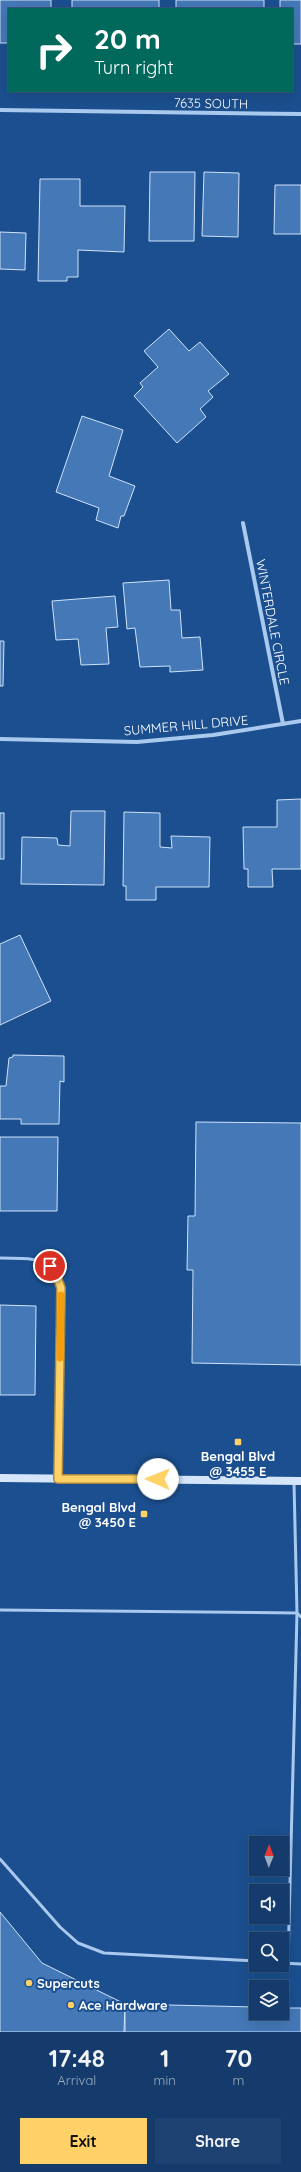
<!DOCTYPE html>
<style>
body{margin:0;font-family:Quicksand,sans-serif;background:#1d4271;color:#f1f3f6;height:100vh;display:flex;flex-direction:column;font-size:15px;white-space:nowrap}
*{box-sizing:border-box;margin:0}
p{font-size:13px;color:#9dadc1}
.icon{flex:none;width:22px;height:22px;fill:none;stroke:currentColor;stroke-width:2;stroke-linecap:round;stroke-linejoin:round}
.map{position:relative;height:2032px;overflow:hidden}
.panel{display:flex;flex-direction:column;background:#143b6b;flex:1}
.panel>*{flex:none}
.top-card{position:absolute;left:8px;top:8px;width:285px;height:84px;border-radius:0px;box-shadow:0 4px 16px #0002,0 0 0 1px #33557e;background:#00695c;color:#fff;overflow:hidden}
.needle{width:26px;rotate:1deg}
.tools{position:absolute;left:249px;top:1836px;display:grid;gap:8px}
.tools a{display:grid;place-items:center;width:40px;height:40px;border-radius:0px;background:#143b6b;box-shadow:0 4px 16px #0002,0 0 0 1px #33557e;font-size:20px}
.pin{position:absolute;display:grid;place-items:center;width:34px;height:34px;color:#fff;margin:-17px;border:2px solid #fff;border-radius:50%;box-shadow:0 1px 4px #0007}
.me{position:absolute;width:44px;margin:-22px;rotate:271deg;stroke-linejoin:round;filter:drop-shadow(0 0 3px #0008)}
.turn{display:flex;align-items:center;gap:14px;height:84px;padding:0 20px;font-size:18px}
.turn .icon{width:52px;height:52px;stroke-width:2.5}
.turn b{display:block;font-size:28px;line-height:34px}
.eta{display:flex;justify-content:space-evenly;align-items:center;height:68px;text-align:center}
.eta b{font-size:24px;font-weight:700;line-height:28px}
.cta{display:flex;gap:8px;margin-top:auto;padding:8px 20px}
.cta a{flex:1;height:46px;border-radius:0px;background:#ffd166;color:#111;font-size:16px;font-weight:700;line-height:46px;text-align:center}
.cta a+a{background:#1d4271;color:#f1f3f6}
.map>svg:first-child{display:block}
.building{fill:#4478b7;stroke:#cfe3fa}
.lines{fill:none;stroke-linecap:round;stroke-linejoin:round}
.lane{stroke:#a9c9ee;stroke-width:3}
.street{stroke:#a9c9ee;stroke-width:4}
.secondary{stroke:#d6e6fa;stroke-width:8}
.route-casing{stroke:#a68842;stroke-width:10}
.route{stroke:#ffd166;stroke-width:7}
.slow{stroke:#f59e0b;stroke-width:7}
.poi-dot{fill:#ffd166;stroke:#1b4f8f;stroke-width:1.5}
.labels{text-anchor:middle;stroke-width:4;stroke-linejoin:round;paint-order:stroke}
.street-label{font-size:13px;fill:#fff;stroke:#1b4f8f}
.poi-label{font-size:13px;font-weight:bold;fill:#fff;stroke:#1b4f8f;text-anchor:start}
</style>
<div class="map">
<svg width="301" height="2032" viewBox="0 0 301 2032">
<rect width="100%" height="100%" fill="#1b4f8f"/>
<!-- building -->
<g class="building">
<polygon points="0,0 51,0 51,9 9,9 9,43 0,43"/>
<rect x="72" y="0" width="87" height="9"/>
<rect x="176" y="0" width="88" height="9"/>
<polygon points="280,0 301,0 301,44 292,44 292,9 280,9"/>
<polygon points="150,172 195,172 194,241 149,241"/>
<polygon points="204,172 239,173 238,237 202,236"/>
<polygon points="40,179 80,179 80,206 125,206 124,252 78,250 78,277 67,277 67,281 38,281"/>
<polygon points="275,185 301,185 301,234 274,234"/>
<polygon points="0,232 26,233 25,270 0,269"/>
<polygon points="169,329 189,351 200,342 229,374 208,391 213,397 200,409 206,417 177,443 134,396 143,387 140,383 158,367 144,351"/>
<polygon points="82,416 123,430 109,476 135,486 124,516 121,516 118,528 96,520 99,508 56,492"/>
<polygon points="169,580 171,610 180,610 182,638 200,637 203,670 170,672 170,666 140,667 135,628 127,629 123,583"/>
<polygon points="115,596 118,627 106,628 109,664 81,665 78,639 56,640 52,601"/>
<polygon points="0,641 4,641 3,686 0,686"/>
<polygon points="301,799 301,869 272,869 273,887 248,887 248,869 244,869 243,827 277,827 277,800"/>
<polygon points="71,811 105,811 104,885 21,884 22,837 57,838 58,845 70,846"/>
<polygon points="124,812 160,813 160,847 172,848 171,836 210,837 209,887 156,887 156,900 126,900 126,886 123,886"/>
<rect x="0" y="813" width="4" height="46"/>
<polygon points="20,935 51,1001 0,1025 0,944"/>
<polygon points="13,1055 64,1056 64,1082 60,1081 59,1124 21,1124 21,1119 0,1119 0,1086 6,1086 9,1058 13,1057"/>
<polygon points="196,1122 301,1123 301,1365 192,1363 193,1270 187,1270 188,1216 195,1216"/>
<polygon points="0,1137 58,1137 57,1211 0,1211"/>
<polygon points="0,1305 36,1306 35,1395 0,1395"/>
<polygon points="0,1912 42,1963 125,2004 124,2032 0,2032"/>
<polygon points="125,2004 256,2007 256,2013 282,2013 282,2008 301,2008 301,2032 125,2032"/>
</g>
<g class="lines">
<!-- lane -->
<g class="lane">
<path d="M0,1258C32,1259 48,1254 61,1288L58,1477"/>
<polyline points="0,1610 297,1613 301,1617"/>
<polyline points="0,1859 60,1927 78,1943 104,1953 256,1961"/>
<polyline points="282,1963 301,1964"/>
<polyline points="288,1963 297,1613 294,1483"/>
</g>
<!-- street -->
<g class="street">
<polyline points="0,110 301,114"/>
<polyline points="243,523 283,724"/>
<polyline points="0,739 137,742 213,735 301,721"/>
</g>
<!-- secondary -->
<polyline class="secondary" points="0,1478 301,1481"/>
</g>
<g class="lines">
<defs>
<polyline id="route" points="50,1266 56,1274 61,1288 58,1479 158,1479"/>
</defs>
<!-- route casing -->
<use href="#route" class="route-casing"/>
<!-- route -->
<use href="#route" class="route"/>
<!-- slow -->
<polyline class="slow" points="60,1358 61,1295"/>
</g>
<!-- markers -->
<g class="poi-dot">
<rect x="234" y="1438" width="8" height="8" rx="2"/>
<rect x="140" y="1510" width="8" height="8" rx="2"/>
<circle cx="29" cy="1983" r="4"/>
<circle cx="71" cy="2005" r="4"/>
</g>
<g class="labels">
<!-- street labels -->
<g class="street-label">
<text transform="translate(211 103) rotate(1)" y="5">7635 SOUTH</text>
<text transform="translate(273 622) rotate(79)" y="5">WINTERDALE CIRCLE</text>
<text transform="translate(186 725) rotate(-5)" y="5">SUMMER HILL DRIVE</text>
</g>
<!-- poi labels -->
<g class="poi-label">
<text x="238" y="1461" text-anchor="middle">Bengal Blvd<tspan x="238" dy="15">@ 3455 E</tspan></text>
<text x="136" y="1512" text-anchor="end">Bengal Blvd<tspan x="136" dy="15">@ 3450 E</tspan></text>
<text x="37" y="1988">Supercuts</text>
<text x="79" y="2010">Ace Hardware</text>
</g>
</g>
</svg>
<div class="tools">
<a><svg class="needle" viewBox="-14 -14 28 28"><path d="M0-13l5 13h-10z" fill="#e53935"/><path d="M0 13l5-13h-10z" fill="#9dadc1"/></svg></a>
<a><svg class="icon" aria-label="sound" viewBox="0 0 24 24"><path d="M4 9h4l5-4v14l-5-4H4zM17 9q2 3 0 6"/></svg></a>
<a><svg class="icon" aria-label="search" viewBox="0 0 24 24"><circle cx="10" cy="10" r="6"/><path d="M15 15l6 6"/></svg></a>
<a><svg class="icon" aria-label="layers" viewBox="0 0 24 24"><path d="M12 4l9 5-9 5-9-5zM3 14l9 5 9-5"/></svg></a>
</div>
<div class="pin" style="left:50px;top:1266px;background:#d93025"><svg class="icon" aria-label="arrive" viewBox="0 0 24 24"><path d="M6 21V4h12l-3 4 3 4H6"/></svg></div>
<svg class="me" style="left:158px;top:1479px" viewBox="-20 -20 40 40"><circle r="19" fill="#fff"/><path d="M0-13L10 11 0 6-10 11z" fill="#ffd166"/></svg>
<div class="top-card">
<div class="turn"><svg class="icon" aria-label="right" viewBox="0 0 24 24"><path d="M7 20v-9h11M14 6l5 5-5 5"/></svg><div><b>20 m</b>Turn right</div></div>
</div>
</div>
<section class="panel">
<div class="eta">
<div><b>17:48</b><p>Arrival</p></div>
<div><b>1</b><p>min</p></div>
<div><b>70</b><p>m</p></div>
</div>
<div class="cta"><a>Exit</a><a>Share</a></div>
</section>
